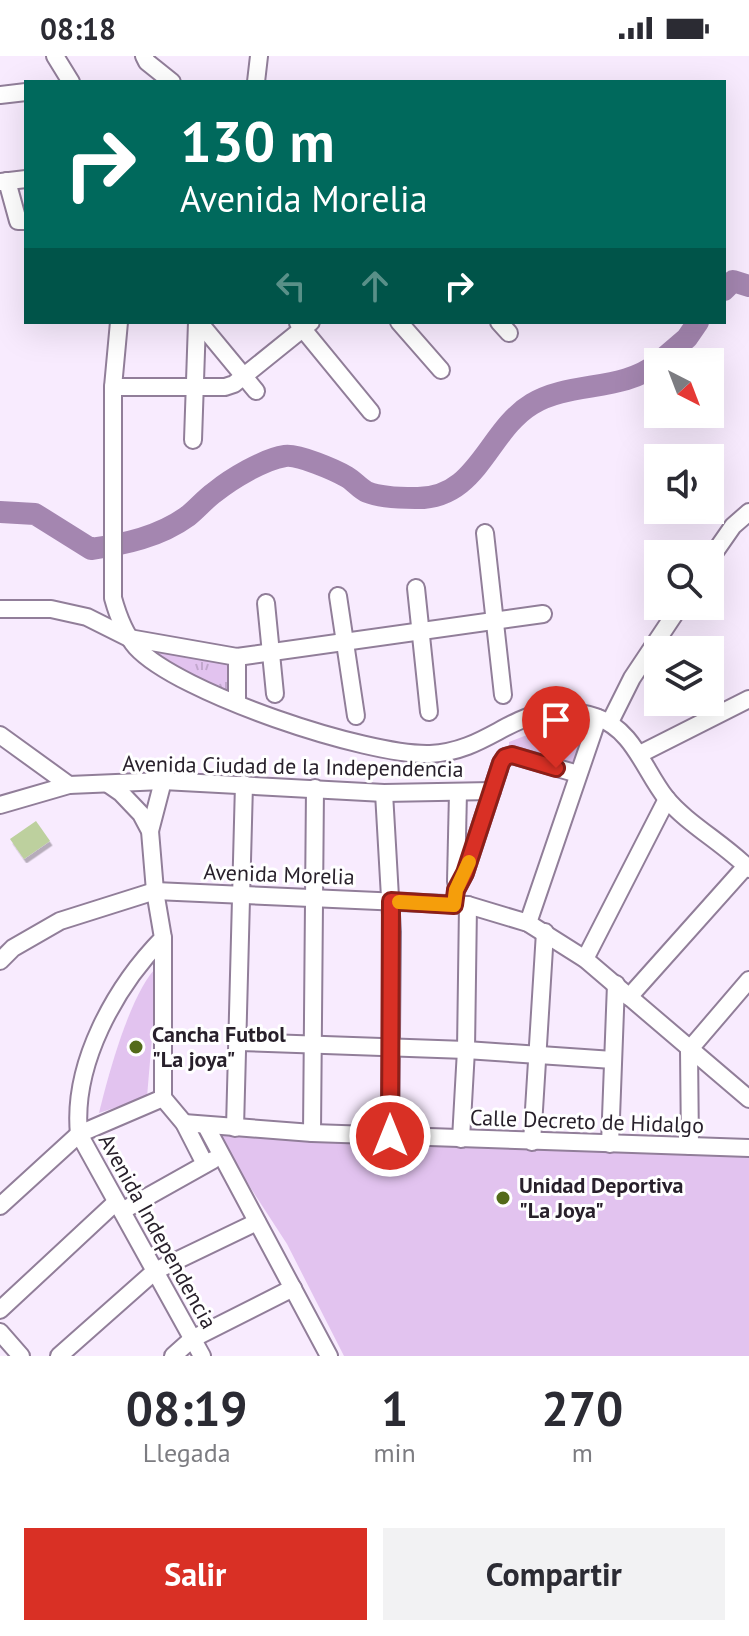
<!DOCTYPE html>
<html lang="es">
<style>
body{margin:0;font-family:"PT Sans",sans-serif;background:#f2f2f3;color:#2b2b33;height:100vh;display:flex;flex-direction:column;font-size:30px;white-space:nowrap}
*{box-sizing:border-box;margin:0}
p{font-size:26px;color:#7c7c81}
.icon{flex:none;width:44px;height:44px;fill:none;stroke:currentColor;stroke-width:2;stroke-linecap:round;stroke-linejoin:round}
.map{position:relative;height:1300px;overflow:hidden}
.details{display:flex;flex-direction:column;background:#fff;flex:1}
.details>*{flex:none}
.top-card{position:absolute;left:24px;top:24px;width:702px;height:244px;border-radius:0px;box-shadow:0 8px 32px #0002;background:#00695c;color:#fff;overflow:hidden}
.needle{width:52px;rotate:138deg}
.tools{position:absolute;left:644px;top:292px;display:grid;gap:16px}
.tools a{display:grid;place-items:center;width:80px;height:80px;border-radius:0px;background:#fff;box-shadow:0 8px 32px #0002;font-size:40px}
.pin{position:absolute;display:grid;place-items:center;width:68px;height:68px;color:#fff;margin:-82px -34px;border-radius:50% 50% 50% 0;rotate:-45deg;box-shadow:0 0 8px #0007}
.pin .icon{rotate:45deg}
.me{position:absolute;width:88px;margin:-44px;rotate:0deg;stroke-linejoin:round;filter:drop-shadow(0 0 6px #0008)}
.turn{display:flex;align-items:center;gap:28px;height:168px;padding:0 24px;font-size:36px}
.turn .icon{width:104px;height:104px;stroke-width:2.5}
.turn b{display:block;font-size:56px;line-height:68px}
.lanes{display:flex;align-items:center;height:76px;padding:0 24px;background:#0003;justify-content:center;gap:40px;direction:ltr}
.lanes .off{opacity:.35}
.eta{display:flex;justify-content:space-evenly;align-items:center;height:136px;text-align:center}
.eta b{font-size:48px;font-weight:600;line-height:56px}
.action{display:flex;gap:16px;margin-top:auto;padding:16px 24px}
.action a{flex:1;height:92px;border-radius:0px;background:#d93025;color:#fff;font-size:32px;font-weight:600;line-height:92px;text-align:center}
.action a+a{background:#f2f2f3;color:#2b2b33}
.status{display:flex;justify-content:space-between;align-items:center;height:56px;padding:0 40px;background:#fff;direction:ltr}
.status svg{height:22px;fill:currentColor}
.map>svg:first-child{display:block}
.grass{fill:url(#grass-tufts)}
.park{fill:#e2c3ef}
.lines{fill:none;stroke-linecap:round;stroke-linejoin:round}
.river{stroke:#a486b0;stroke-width:22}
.building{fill:#bdd09e;filter:url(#shadow)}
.minor-casing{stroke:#917e99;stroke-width:20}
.minor{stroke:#fff;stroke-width:16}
.route-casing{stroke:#8d1f18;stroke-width:20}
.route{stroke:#d93025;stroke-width:14}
.slow{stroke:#f59e0b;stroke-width:14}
.poi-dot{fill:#536a1a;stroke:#fff;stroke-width:3}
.labels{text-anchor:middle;stroke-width:6;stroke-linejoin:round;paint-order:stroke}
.street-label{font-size:22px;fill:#28202b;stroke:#fff}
.poi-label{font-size:22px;font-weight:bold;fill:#28202b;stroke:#fff;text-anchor:start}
</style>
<div class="status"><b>08:18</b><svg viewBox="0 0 49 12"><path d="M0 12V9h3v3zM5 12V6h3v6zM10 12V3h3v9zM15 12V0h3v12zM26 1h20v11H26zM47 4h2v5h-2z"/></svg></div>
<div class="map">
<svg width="749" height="1300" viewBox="0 0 749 1300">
<defs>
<pattern id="grass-tufts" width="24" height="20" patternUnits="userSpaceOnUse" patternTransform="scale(2)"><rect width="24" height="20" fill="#e2c3ef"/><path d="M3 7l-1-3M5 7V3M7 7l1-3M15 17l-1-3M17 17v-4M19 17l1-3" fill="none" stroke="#c2a7cd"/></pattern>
<filter id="shadow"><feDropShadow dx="2.5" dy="4.5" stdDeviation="0" flood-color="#0004"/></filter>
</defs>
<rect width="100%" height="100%" fill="#f8ebfe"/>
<!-- grass -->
<polygon class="grass" points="144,588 235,606 233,638 181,614"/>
<!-- park -->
<g class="park">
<polygon points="579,663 593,667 573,711 517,690 509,695 509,686 563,665"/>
<path d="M158,910L147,1041L99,1057C108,1020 131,934 158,910Z"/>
<polygon points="213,1074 749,1096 749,1300 344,1300 287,1188"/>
</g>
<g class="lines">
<!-- river -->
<g class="river">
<polyline points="724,234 733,225 749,230"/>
<polyline points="659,306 687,282 698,266"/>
<path d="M0,456L35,458L91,493C125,488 159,481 188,460C197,453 205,443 215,436C231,423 264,403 285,400C298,398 335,414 347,421C354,425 360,433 367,436C379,441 402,442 415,442C478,444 487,375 532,348C570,325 623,336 658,307"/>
</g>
</g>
<!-- building -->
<polygon class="building" points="36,765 50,785 24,803 10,783"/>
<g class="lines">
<defs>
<g id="minor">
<polyline points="55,0 71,26"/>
<polyline points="144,0 147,6 172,26"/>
<polyline points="256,26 259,0"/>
<polyline points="0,39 26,36"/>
<polyline points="7,125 18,165 26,165"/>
<polyline points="0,126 26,123"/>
<path d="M119,266L113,331V542C118,560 124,577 136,591C178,637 367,700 430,698C498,695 520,636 596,661C633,673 644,714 666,742C686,767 726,789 749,813"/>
<polyline points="199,266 256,335"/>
<polyline points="399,266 441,314"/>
<polyline points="499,266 509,277"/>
<polyline points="298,267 371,356"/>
<polyline points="113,331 225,331 234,328 311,266"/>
<polyline points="193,384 197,266"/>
<polyline points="485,477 503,639"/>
<polyline points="710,503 733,470 749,456"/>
<polyline points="416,532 429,656"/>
<polyline points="338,540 356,660"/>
<polyline points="266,547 275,638"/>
<polyline points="0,553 51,553 87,561 129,582 237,601 543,558"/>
<polyline points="237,601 237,646"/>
<polyline points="610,666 632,622 680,550"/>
<polyline points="0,679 69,729"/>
<polyline points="640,698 749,643"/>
<path d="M108,728L121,737L141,758L150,775L155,835L163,882C115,931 72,1008 79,1078L202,1300"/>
<polyline points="384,737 392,876 390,1080"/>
<polyline points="0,749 69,729 163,725 384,737 492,735"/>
<polyline points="150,775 163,725"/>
<polyline points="456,826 458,736"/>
<polyline points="456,834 465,817 501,707 505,701 512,699 578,718"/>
<polyline points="528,867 598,662"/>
<polyline points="163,882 163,1042 184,1067 205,1108"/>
<polyline points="585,903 667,743"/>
<polyline points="0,905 13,892 60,865 155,835 468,849 528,867 585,903 749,1043"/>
<polyline points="629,941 746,810"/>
<polyline points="239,986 466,994 613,1004"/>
<polyline points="184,1067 312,1077 749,1092"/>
<polyline points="206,1070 329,1300"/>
<polyline points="235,1072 244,728"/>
<polyline points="312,1077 315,732"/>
<polyline points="461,1083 466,994 468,849"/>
<polyline points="532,1086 545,876"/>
<polyline points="610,1088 616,928"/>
<polyline points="690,1090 689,994 749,924"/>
<polyline points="0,1150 79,1078 163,1042"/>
<polyline points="122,1155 213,1104"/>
<polyline points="0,1254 116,1146"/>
<polyline points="0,1276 21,1300"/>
<polyline points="59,1300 155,1215 257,1166"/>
<polyline points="173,1300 192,1283 293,1232"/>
</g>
</defs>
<!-- minor casing -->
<use href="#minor" class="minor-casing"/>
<!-- minor -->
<use href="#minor" class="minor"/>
</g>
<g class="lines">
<defs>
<polyline id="route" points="390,1080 391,845 454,849 456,834 465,817 501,707 505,701 512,699 556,712"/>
</defs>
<!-- route casing -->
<use href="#route" class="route-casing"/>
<!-- route -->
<use href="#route" class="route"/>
<!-- slow -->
<polyline class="slow" points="399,846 454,849 456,834 469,806"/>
</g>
<!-- markers -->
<g class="poi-dot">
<circle cx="136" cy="991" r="8"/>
<circle cx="503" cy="1142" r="8"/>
</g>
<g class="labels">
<!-- street labels -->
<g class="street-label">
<text transform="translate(293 710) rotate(1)" y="8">Avenida Ciudad de la Independencia</text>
<text transform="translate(279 818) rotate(2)" y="8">Avenida Morelia</text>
<text transform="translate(587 1065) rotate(2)" y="8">Calle Decreto de Hidalgo</text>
<text transform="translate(158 1175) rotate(61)" y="8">Avenida Independencia</text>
</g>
<!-- poi labels -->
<g class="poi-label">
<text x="152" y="986">Cancha Futbol<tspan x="152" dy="25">"La joya"</tspan></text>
<text x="519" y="1137">Unidad Deportiva<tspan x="519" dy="25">"La Joya"</tspan></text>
</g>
</g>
</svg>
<div class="tools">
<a><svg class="needle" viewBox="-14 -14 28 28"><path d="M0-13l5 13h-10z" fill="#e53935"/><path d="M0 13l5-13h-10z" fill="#7c7c81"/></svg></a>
<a><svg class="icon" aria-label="sound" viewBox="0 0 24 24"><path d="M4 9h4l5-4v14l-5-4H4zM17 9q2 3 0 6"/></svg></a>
<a><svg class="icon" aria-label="search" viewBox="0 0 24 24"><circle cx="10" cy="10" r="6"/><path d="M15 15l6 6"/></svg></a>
<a><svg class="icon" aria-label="layers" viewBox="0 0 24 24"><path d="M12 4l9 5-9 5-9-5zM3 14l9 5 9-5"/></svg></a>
</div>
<div class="pin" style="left:556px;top:712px;background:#d93025"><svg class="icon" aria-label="arrive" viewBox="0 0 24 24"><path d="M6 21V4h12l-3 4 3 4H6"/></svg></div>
<svg class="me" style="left:390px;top:1080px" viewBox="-20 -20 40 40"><circle r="17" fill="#d93025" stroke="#fff" stroke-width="3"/><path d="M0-11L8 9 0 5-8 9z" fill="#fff"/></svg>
<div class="top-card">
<div class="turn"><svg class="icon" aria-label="right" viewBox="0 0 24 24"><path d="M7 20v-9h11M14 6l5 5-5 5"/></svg><div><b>130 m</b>Avenida Morelia</div></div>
<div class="lanes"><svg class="icon off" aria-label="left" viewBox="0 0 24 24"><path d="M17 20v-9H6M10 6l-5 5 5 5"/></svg><svg class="icon off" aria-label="ahead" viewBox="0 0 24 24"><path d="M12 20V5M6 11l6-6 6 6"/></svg><svg class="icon" aria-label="right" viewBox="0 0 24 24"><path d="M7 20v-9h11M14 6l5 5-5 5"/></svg></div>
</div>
</div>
<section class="details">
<div class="eta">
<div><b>08:19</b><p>Llegada</p></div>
<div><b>1</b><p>min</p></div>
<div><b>270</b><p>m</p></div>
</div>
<div class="action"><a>Salir</a><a>Compartir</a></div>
</section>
